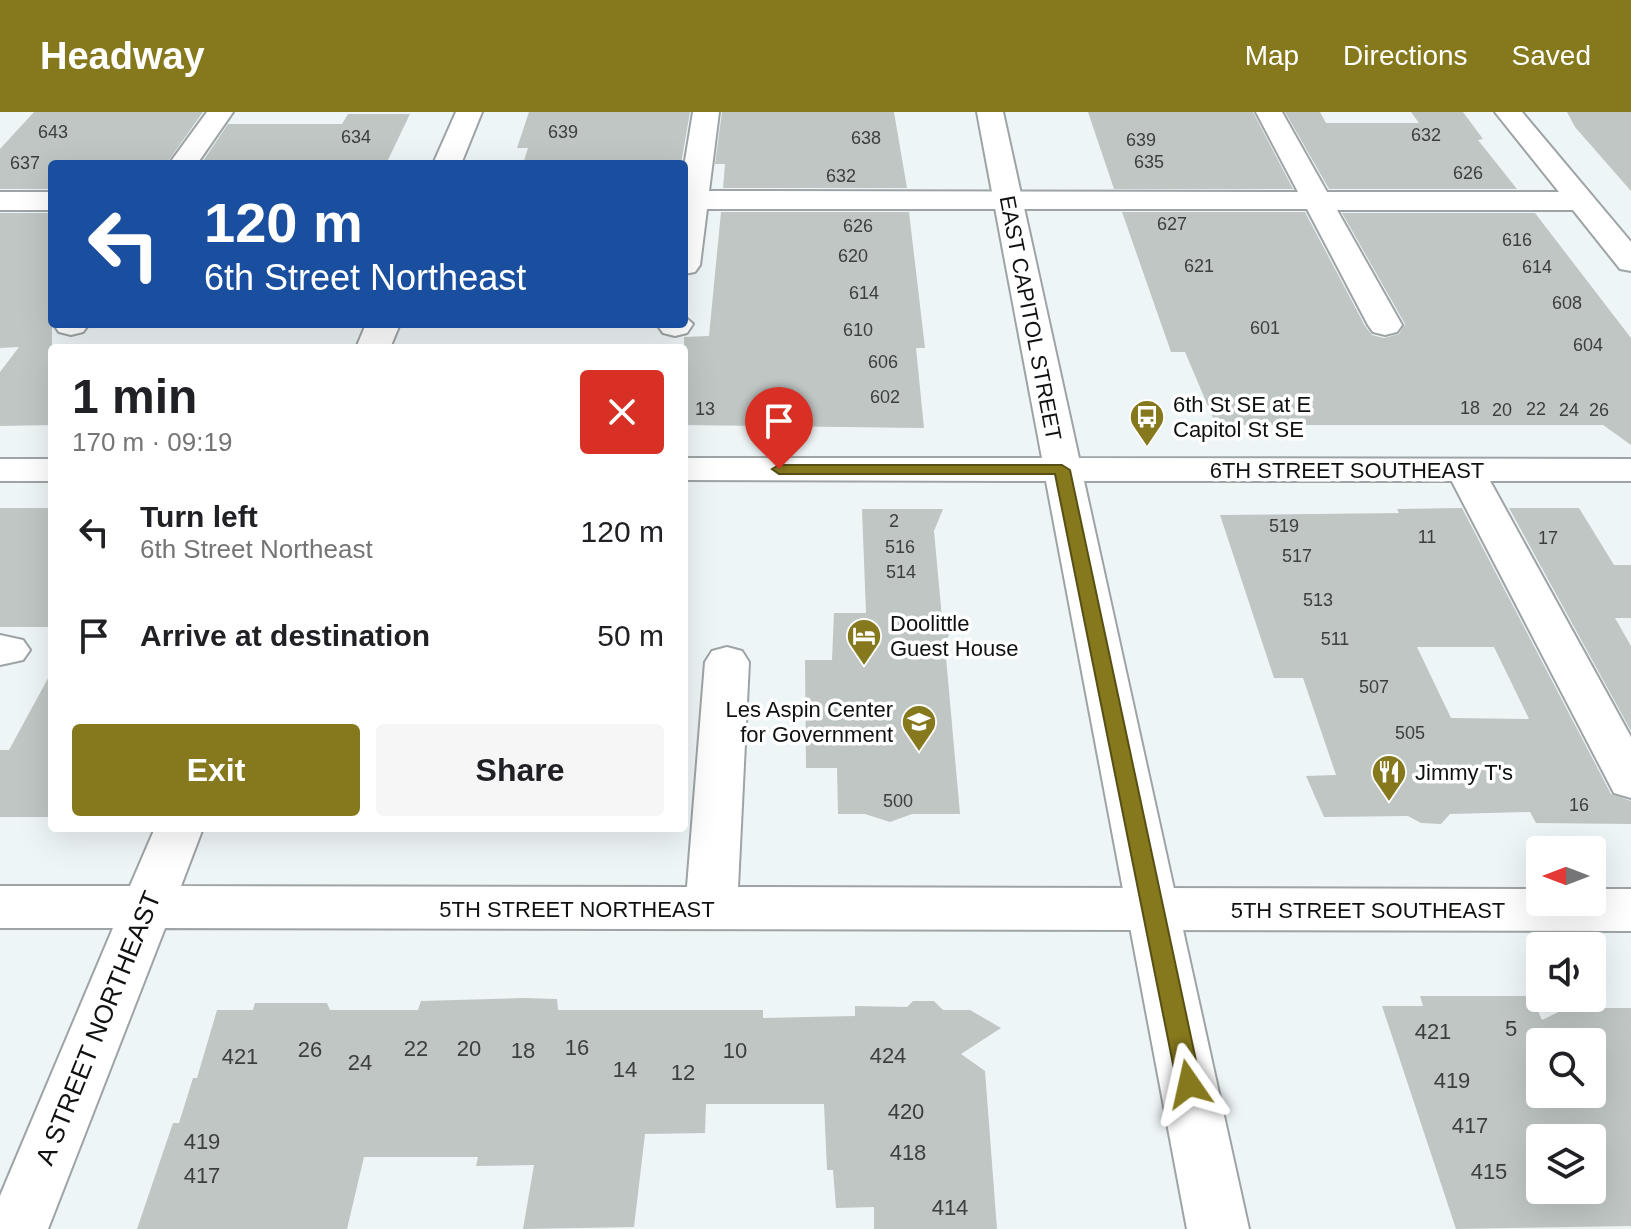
<!DOCTYPE html>
<meta charset="utf-8">
<style>
body{margin:0;font-family:Helvetica,sans-serif;background:#f6f6f6;color:#202124;height:100vh;display:flex;flex-direction:column;font-size:30px;white-space:nowrap}
*{box-sizing:border-box;margin:0}
p{font-size:26px;color:#757577}
.icon{flex:none;width:44px;height:44px;fill:none;stroke:currentColor;stroke-width:2;stroke-linecap:round;stroke-linejoin:round}
.map{position:relative;flex:1;overflow:hidden}
.details{position:absolute;left:48px;top:232px;width:640px;height:488px;display:flex;flex-direction:column;background:#fff;border-radius:8px;box-shadow:0 8px 32px #0002}
.details>*{flex:none}
.top-card{position:absolute;left:48px;top:48px;width:640px;height:168px;border-radius:8px;box-shadow:0 8px 32px #0002;background:#1a4fa0;color:#fff;overflow:hidden}
.needle{width:52px;rotate:270deg}
.tools{position:absolute;left:1526px;top:724px;display:grid;gap:16px}
.tools a{display:grid;place-items:center;width:80px;height:80px;border-radius:8px;background:#fff;box-shadow:0 8px 32px #0002;font-size:40px}
.pin{position:absolute;display:grid;place-items:center;width:68px;height:68px;color:#fff;margin:-82px -34px;border-radius:50% 50% 50% 0;rotate:-45deg;box-shadow:0 0 8px #0007}
.pin .icon{rotate:45deg}
.me{position:absolute;width:88px;margin:-44px;rotate:349deg;stroke-linejoin:round;filter:drop-shadow(0 0 6px #0008)}
.turn{display:flex;align-items:center;gap:28px;height:168px;padding:0 24px;font-size:36px}
.turn .icon{width:104px;height:104px;stroke-width:2.5}
.turn b{display:block;font-size:56px;line-height:68px}
.round{display:grid;place-items:center;flex:none;width:84px;height:84px;border-radius:8px;background:#f6f6f6}
.headline{display:flex;align-items:center;justify-content:space-between;height:136px;padding:0 24px}
h1{font-size:48px;font-weight:700;line-height:60px}
.action{display:flex;gap:16px;margin-top:auto;padding:16px 24px}
.action a{flex:1;height:92px;border-radius:8px;background:#86791d;color:#fff;font-size:32px;font-weight:700;line-height:92px;text-align:center}
.action a+a{background:#f6f6f6;color:#202124}
ul{padding:0;list-style:none}
li{display:flex;align-items:center;gap:24px;height:104px;padding:0 24px}
li div{flex:1}
li b{display:block;font-size:30px}
li em{font-style:normal}
header{display:flex;align-items:center;gap:48px;box-sizing:border-box;height:112px;padding:0 40px;background:#86791d;color:#fff}
header strong{font-size:38px}
nav{display:flex;gap:44px;margin-inline-start:auto;font-size:28px}
.map>svg:first-child{display:block}
.building{fill:#bfc6c4;fill-rule:evenodd}
.lines{fill:none;stroke-linecap:round;stroke-linejoin:round}
.minor-casing{stroke:#9ea4a5;stroke-width:4}
.major-casing{stroke:#9ea4a5;stroke-width:4}
.minor{fill:#fff;fill-rule:evenodd}
.major{fill:#fff;fill-rule:evenodd}
.route{fill:#86791d;stroke:#574f13;stroke-width:2}
.labels{text-anchor:middle;stroke-width:7;stroke-linejoin:round;paint-order:stroke}
.number-label{font-size:18px;fill:#3c3f3e}
.street-label{font-size:22px;fill:#101212;stroke:#fff}
.poi-label{font-size:22px;fill:#101212;stroke:#fff;text-anchor:start}
.near-number-label{font-size:22px;fill:#3c3f3e}
.near-street-label{font-size:26px;fill:#101212;stroke:#fff}
</style>
<header>
<strong>Headway</strong>
<nav><a>Map</a><a>Directions</a><a>Saved</a></nav>
</header>
<div class="map">
<svg width="1631" height="1117" viewBox="0 0 1631 1117">
<rect width="100%" height="100%" fill="#eef5f6"/>
<!-- building -->
<g class="building">
<polygon points="34,0 203,0 166,52 52,52 52,77 0,77 0,37"/>
<polygon points="529,0 690,0 681,52 523,52 528,36 517,36"/>
<polygon points="722,0 894,0 907,76 723,76 725,52 715,52"/>
<polygon points="1088,0 1253,0 1293,77 1114,77"/>
<polygon points="1285,0 1320,0 1326,11 1419,11 1411,0 1463,0 1483,27 1478,28 1517,77 1329,77"/>
<polygon points="1567,0 1631,0 1631,79 1575,15"/>
<polygon points="348,2 410,2 386,52 331,52 333,48 201,52 228,12 342,12"/>
<polygon points="721,100 909,100 925,236 916,236 924,316 684,313 684,225 709,224"/>
<polygon points="1122,100 1305,100 1365,214 1372,223 1384,226 1399,222 1405,212 1342,101 1535,101 1631,226 1631,333 1603,313 1216,313 1185,240 1171,240"/>
<polygon points="0,101 52,101 52,313 0,314 0,260 19,235 0,236"/>
<rect x="0" y="396" width="52" height="119"/>
<path d="M1462,396L1611,682L1631,689V712L1536,711L1530,700L1450,702L1441,712L1421,711L1408,704L1324,705L1306,664L1336,663L1303,566H1274L1220,403L1399,401L1397,397ZM1417,535H1494L1529,607L1451,606Z"/>
<polygon points="1509,396 1579,396 1614,453 1631,453 1631,506 1615,506 1631,534 1631,619"/>
<polygon points="862,397 943,397 934,419 942,506 952,513 945,534 960,702 912,702 890,710 865,702 838,702 837,656 806,656 805,548 832,548 834,501 866,501"/>
<polygon points="52,559 52,705 0,705 0,638 9,638"/>
<path d="M1420,884H1531L1542,908L1577,891L1594,896H1631V1114L1456,1117L1382,894H1423ZM1540,930H1592V982H1540ZM1540,1026H1592V1078H1540Z"/>
<polygon points="523,886 557,887 558,898 763,898 763,906 855,904 855,894 907,895 913,889 934,889 943,898 970,898 1001,916 961,942 985,959 997,1117 874,1117 874,1095 836,1096 833,1058 827,1058 824,992 706,992 705,1021 645,1022 634,1115 523,1117 534,1053 476,1054 478,1045 364,1045 347,1117 137,1117 173,1011 179,1011 193,966 197,966 217,898 253,898 255,891 327,891 330,898 418,898 421,889"/>
</g>
<g class="lines">
<defs>
<g id="minor">
<polygon points="207,0 233,0 197,52 169,52"/>
<polygon points="456,0 482,0 461,52 433,52"/>
<polygon points="693,0 719,0 709,79 1298,80 1256,0 1282,0 1327,80 1559,80 1495,0 1522,0 1631,130 1631,159 1620,157 1573,98 1337,98 1402,213 1397,220 1385,223 1373,220 1368,213 1307,97 707,97 700,153 695,160 684,162 684,55"/>
<rect x="0" y="80" width="52" height="18"/>
<polygon points="684,204 693,212 687,221 675,224 663,221 658,214 684,212"/>
<polygon points="89,212 83,220 71,223 59,220 54,213"/>
<polygon points="366,212 400,212 390,236 356,236"/>
<polygon points="1465,347 1478,350 1484,358 1631,625 1631,686 1614,681 1446,358 1452,350"/>
<polygon points="0,523 23,528 30,538 23,548 0,553"/>
<polygon points="727,535 742,539 749,550 738,775 1540,777 1540,790 1592,790 1592,777 1631,777 1631,819 165,816 48,1117 0,1117 0,1084 113,816 0,816 0,774 130,774 155,716 203,716 181,774 687,775 705,550 712,539"/>
</g>
<g id="major">
<polygon points="977,0 1003,0 1079,346 1631,347 1631,369 1084,369 1249,1117 1187,1117 1046,369 684,368 684,346 1042,346"/>
<rect x="0" y="347" width="52" height="22"/>
</g>
</defs>
<!-- minor casing -->
<use href="#minor" class="minor-casing"/>
<!-- major casing -->
<use href="#major" class="major-casing"/>
<!-- minor -->
<use href="#minor" class="minor"/>
<!-- major -->
<use href="#major" class="major"/>
</g>
<!-- route -->
<polygon class="route" points="1062,353 1070,358 1201,972 1197,980 1189,983 1180,980 1177,972 1055,362 779,362 772,357 779,353"/>
<!-- icons -->
<defs>
<symbol id="bus-pin" viewBox="-11 -11 22 30"><path d="M0 17L-7.5 6A9.5 9.5 0 1 1 7.5 6Z" fill="#86791d" stroke="#fff"/><path d="M-5-6H5V4H4V6H2V4H-2V6H-4V4H-5ZM-3.5-4V0h7V-4ZM-3.5 1.2v1.5H-2V1.2ZM2 1.2v1.5H3.5V1.2Z" fill="#fff"/></symbol>
<symbol id="hotel-pin" viewBox="-11 -11 22 30"><path d="M0 17L-7.5 6A9.5 9.5 0 1 1 7.5 6Z" fill="#86791d" stroke="#fff"/><path d="M-6-4.5h1.5V1H6V5H4.5V3h-9V5H-6ZM-4 0a1.8 1.8 0 1 1 3.6 0ZM.5 0V-2.5h3Q6-2.5 6 0Z" fill="#fff"/></symbol>
<symbol id="school-pin" viewBox="-11 -11 22 30"><path d="M0 17L-7.5 6A9.5 9.5 0 1 1 7.5 6Z" fill="#86791d" stroke="#fff"/><path d="M0-5L7-2L0 1L-7-2ZM-4 1L0 2.5L4 1V4Q0 6-4 4Z" fill="#fff"/></symbol>
<symbol id="restaurant-pin" viewBox="-11 -11 22 30"><path d="M0 17L-7.5 6A9.5 9.5 0 1 1 7.5 6Z" fill="#86791d" stroke="#fff"/><path d="M-5-6h1v4h1v-4h1v4h1v-4h1v5L-1.5 .5V6h-2V.5L-5-1ZM5-6V6H3V1.5H1.5Q1.5-4 5-6Z" fill="#fff"/></symbol>
</defs>
<g fill-rule="evenodd">
<use href="#bus-pin" x="1127" y="285" width="40" height="54"/>
<use href="#hotel-pin" x="844" y="504" width="40" height="54"/>
<use href="#school-pin" x="899" y="590" width="40" height="54"/>
<use href="#restaurant-pin" x="1369" y="640" width="40" height="54"/>
</g>
<g class="labels">
<!-- number labels -->
<g class="number-label">
<text x="53" y="26">643</text>
<text x="563" y="26">639</text>
<text x="1426" y="29">632</text>
<text x="356" y="31">634</text>
<text x="866" y="32">638</text>
<text x="1141" y="34">639</text>
<text x="1149" y="56">635</text>
<text x="25" y="57">637</text>
<text x="1468" y="67">626</text>
<text x="841" y="70">632</text>
<text x="1172" y="118">627</text>
<text x="858" y="120">626</text>
<text x="1517" y="134">616</text>
<text x="853" y="150">620</text>
<text x="1199" y="160">621</text>
<text x="1537" y="161">614</text>
<text x="864" y="187">614</text>
<text x="1567" y="197">608</text>
<text x="1265" y="222">601</text>
<text x="858" y="224">610</text>
<text x="1588" y="239">604</text>
<text x="883" y="256">606</text>
<text x="885" y="291">602</text>
<text x="1470" y="302">18</text>
<text x="705" y="303">13</text>
<text x="1536" y="303">22</text>
<text x="1502" y="304">20</text>
<text x="1569" y="304">24</text>
<text x="1599" y="304">26</text>
<text x="894" y="415">2</text>
<text x="1284" y="420">519</text>
<text x="1427" y="431">11</text>
<text x="1548" y="432">17</text>
<text x="900" y="441">516</text>
<text x="1297" y="450">517</text>
<text x="901" y="466">514</text>
<text x="1318" y="494">513</text>
<text x="1335" y="533">511</text>
<text x="1374" y="581">507</text>
<text x="1410" y="627">505</text>
<text x="898" y="695">500</text>
<text x="1579" y="699">16</text>
</g>
<!-- street labels -->
<g class="street-label">
<text transform="translate(1031 206) rotate(79)" y="8">EAST CAPITOL STREET</text>
<text x="1347" y="366">6TH STREET SOUTHEAST</text>
<text x="577" y="805">5TH STREET NORTHEAST</text>
<text x="1368" y="806">5TH STREET SOUTHEAST</text>
</g>
<!-- poi labels -->
<g class="poi-label">
<text x="1173" y="300">6th St SE at E<tspan x="1173" dy="25">Capitol St SE</tspan></text>
<text x="890" y="519">Doolittle<tspan x="890" dy="25">Guest House</tspan></text>
<text x="893" y="605" text-anchor="end">Les Aspin Center<tspan x="893" dy="25">for Government</tspan></text>
<text x="1415" y="668">Jimmy T's</text>
</g>
<!-- near-number labels -->
<g class="near-number-label">
<text x="1511" y="924">5</text>
<text x="1433" y="927">421</text>
<text x="577" y="943">16</text>
<text x="416" y="944">22</text>
<text x="469" y="944">20</text>
<text x="310" y="945">26</text>
<text x="523" y="946">18</text>
<text x="735" y="946">10</text>
<text x="888" y="951">424</text>
<text x="240" y="952">421</text>
<text x="360" y="958">24</text>
<text x="625" y="965">14</text>
<text x="683" y="968">12</text>
<text x="1452" y="976">419</text>
<text x="906" y="1007">420</text>
<text x="1470" y="1021">417</text>
<text x="202" y="1037">419</text>
<text x="908" y="1048">418</text>
<text x="1489" y="1067">415</text>
<text x="202" y="1071">417</text>
<text x="950" y="1103">414</text>
</g>
<!-- near-street labels -->
<g class="near-street-label">
<text transform="translate(98 916) rotate(-68)" y="9">A STREET NORTHEAST</text>
</g>
</g>
</svg>
<div class="tools">
<a><svg class="needle" viewBox="-14 -14 28 28"><path d="M0-13l5 13h-10z" fill="#e53935"/><path d="M0 13l5-13h-10z" fill="#757577"/></svg></a>
<a><svg class="icon" aria-label="sound" viewBox="0 0 24 24"><path d="M4 9h4l5-4v14l-5-4H4zM17 9q2 3 0 6"/></svg></a>
<a><svg class="icon" aria-label="search" viewBox="0 0 24 24"><circle cx="10" cy="10" r="6"/><path d="M15 15l6 6"/></svg></a>
<a><svg class="icon" aria-label="layers" viewBox="0 0 24 24"><path d="M12 4l9 5-9 5-9-5zM3 14l9 5 9-5"/></svg></a>
</div>
<div class="pin" style="left:779px;top:357px;background:#d93025"><svg class="icon" aria-label="arrive" viewBox="0 0 24 24"><path d="M6 21V4h12l-3 4 3 4H6"/></svg></div>
<svg class="me" style="left:1189px;top:972px" viewBox="-20 -20 40 40"><path d="M0-17L14 15 0 8-14 15z" fill="#86791d" stroke="#fff" stroke-width="4"/></svg>
<div class="top-card">
<div class="turn"><svg class="icon" aria-label="left" viewBox="0 0 24 24"><path d="M17 20v-9H6M10 6l-5 5 5 5"/></svg><div><b>120 m</b>6th Street Northeast</div></div>
</div>
<section class="details">
<div class="headline"><div><h1>1 min</h1><p>170 m · 09:19</p></div><a class="round" style="background:#d93025;color:#fff"><svg class="icon" aria-label="close" viewBox="0 0 24 24"><path d="M6 6l12 12M18 6L6 18"/></svg></a></div>
<ul>
<li><svg class="icon" aria-label="left" viewBox="0 0 24 24"><path d="M17 20v-9H6M10 6l-5 5 5 5"/></svg><div><b>Turn left</b><p>6th Street Northeast</p></div><em>120 m</em></li>
<li><svg class="icon" aria-label="arrive" viewBox="0 0 24 24"><path d="M6 21V4h12l-3 4 3 4H6"/></svg><div><b>Arrive at destination</b></div><em>50 m</em></li>
</ul>
<div class="action"><a>Exit</a><a>Share</a></div>
</section>
</div>
